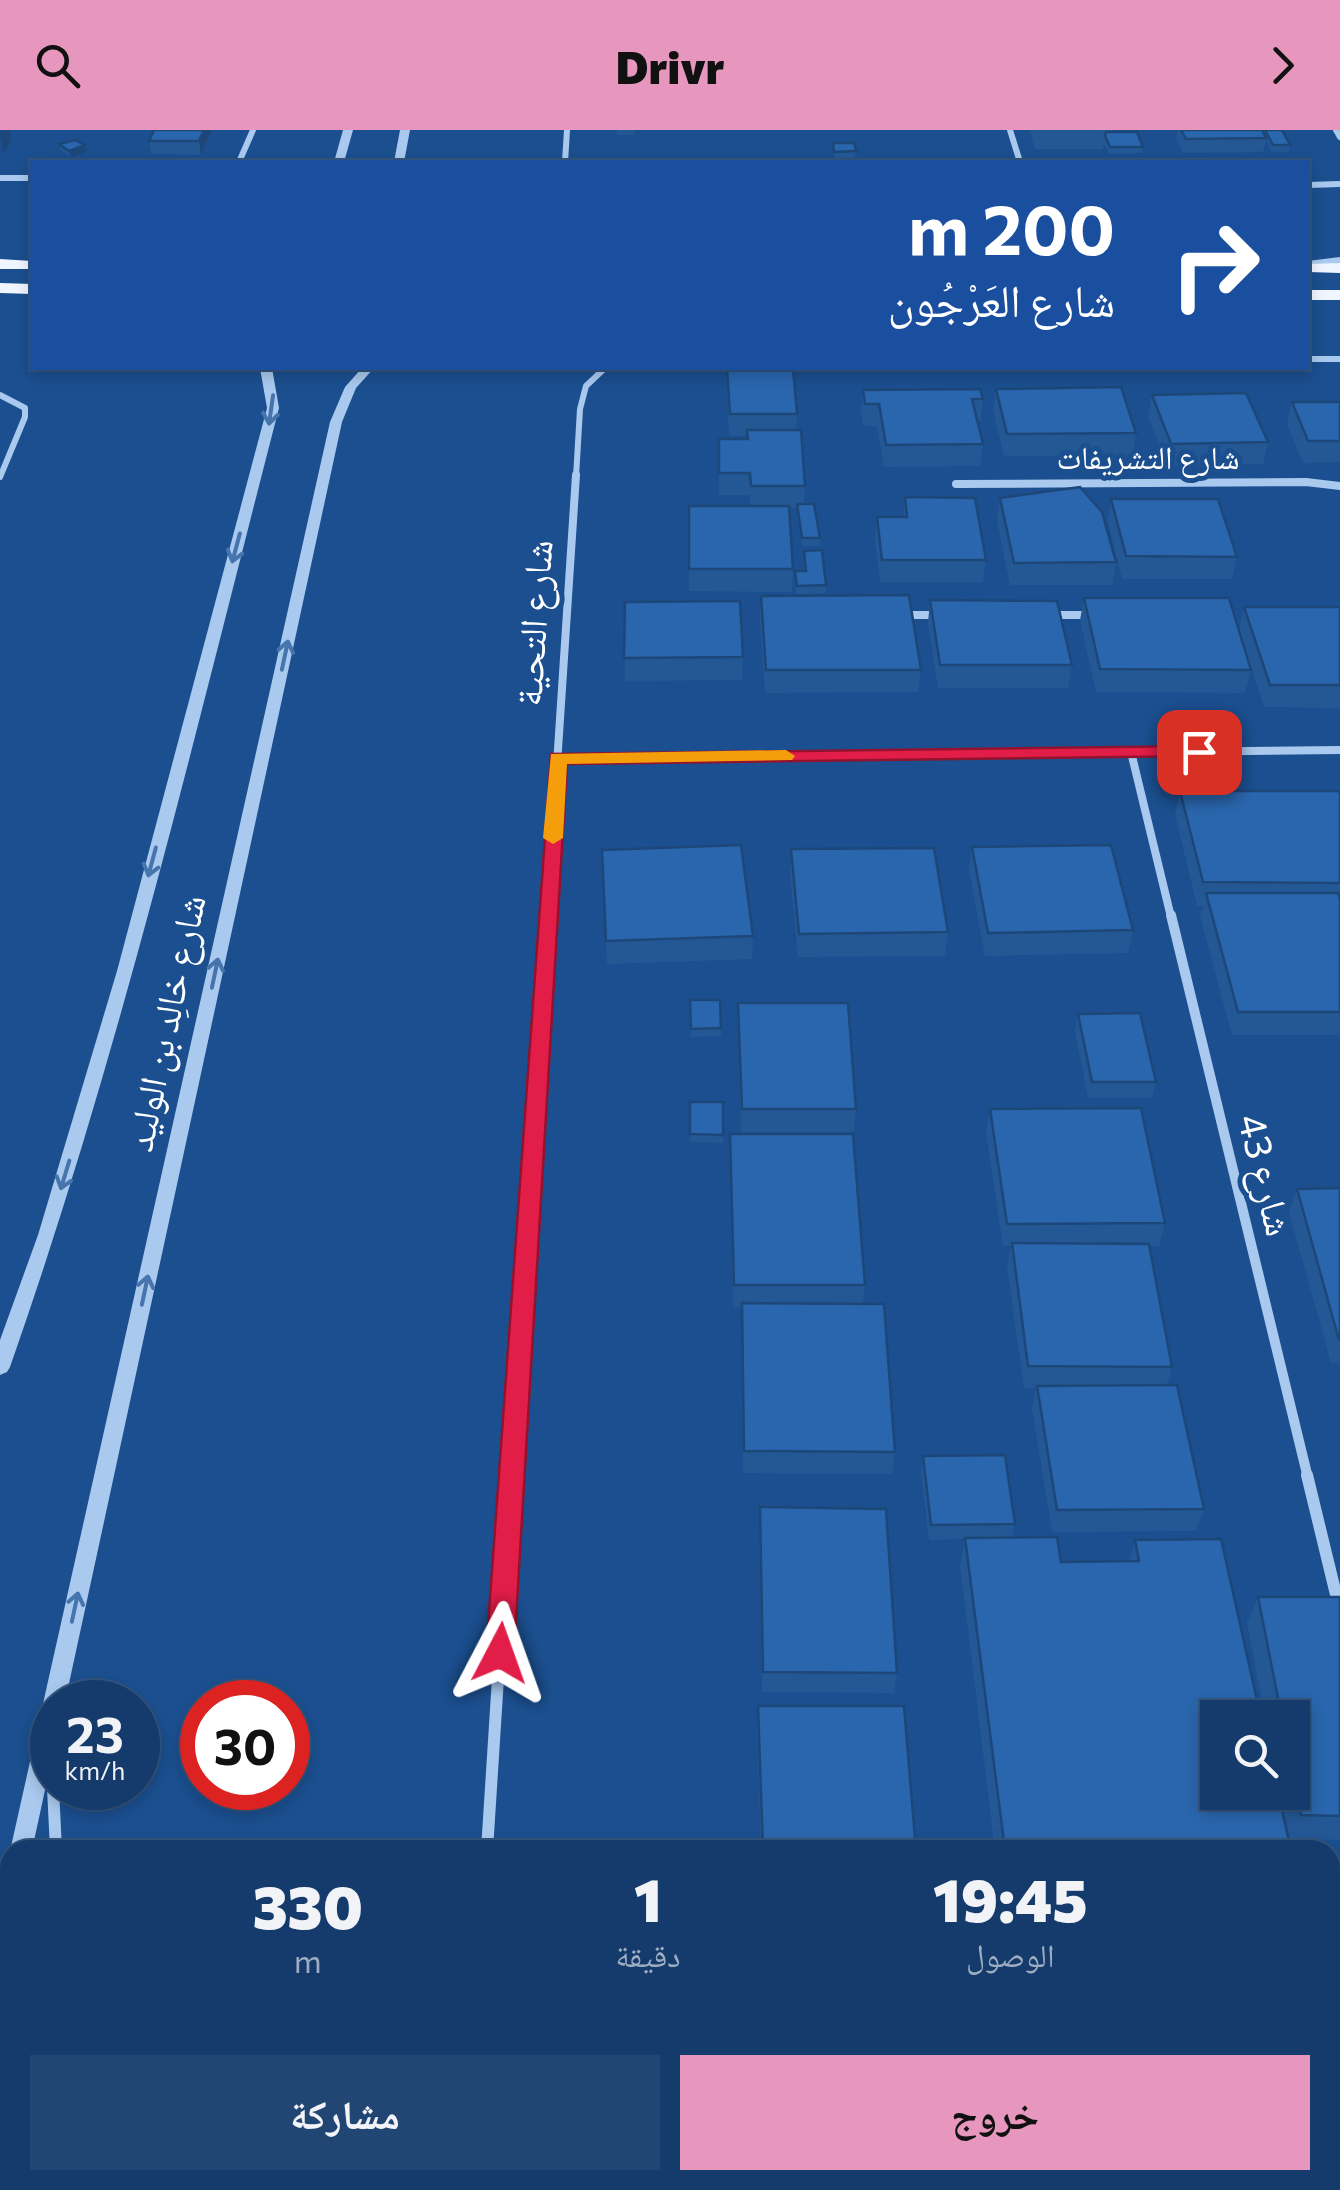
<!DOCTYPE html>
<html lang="ar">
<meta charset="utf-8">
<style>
body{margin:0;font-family:Commissioner,"Noto Naskh Arabic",sans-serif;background:#214673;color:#f1f3f6;direction:rtl;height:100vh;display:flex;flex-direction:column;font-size:38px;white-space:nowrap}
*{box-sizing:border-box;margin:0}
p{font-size:32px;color:#9dadc1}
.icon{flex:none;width:55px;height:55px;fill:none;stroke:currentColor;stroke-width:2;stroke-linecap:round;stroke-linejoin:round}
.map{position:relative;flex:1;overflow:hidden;direction:ltr}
.panel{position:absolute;left:0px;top:1710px;width:1340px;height:350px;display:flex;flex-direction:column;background:#143b6b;border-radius:30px 30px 0 0;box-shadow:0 5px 15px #0003,0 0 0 2px #33557e;direction:rtl}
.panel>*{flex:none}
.hud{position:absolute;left:30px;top:30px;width:1280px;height:210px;border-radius:0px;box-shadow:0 5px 15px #0003,0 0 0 2px #33557e;direction:rtl;background:#1a4fa0;color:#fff;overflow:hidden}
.controls{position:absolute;left:1200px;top:1570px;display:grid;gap:20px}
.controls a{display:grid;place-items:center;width:110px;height:110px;border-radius:0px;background:#143b6b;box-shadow:0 5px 15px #0003,0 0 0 2px #33557e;font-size:50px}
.speed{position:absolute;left:30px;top:1550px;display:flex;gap:20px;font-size:50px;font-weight:700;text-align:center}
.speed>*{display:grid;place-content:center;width:130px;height:130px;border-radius:50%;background:#143b6b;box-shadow:0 5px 15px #0003,0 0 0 2px #33557e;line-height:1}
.speed small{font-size:25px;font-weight:400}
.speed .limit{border:15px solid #d22;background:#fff;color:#111}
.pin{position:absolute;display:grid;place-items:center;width:85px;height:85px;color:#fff;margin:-42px;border-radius:20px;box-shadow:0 5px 15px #0006}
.me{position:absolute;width:110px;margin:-55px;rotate:4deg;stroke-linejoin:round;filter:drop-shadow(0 0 8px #0008)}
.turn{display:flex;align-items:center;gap:35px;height:210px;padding:0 30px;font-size:45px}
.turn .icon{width:130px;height:130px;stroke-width:2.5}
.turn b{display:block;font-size:70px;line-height:85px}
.eta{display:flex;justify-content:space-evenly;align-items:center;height:170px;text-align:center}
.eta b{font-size:60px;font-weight:800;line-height:70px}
.cta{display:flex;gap:20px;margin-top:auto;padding:20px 30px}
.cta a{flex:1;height:115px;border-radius:0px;background:#e797bd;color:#111;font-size:40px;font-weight:800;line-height:115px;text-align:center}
.cta a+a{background:#214673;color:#f1f3f6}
header{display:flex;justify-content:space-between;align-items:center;height:130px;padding:0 30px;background:#e797bd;color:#111;font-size:45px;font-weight:800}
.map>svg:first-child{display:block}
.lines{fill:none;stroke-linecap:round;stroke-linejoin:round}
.minor-far3{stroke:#a9c9ee;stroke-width:6}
.minor-far2{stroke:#a9c9ee;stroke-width:8}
.minor-far1{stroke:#a9c9ee;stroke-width:10}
.minor{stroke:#a9c9ee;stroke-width:12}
.tertiary{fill:#a9c9ee;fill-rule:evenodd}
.primary{fill:#f0f6ff;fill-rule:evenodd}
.wall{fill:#245895}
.shaded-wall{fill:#1d4779}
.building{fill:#2a66ad;stroke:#1d4779;stroke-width:2.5}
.oneway{stroke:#4674ac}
.route{fill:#e11d48;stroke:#92132f;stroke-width:2.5}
.slow{fill:#f59e0b}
.labels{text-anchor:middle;stroke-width:10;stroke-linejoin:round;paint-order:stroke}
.far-street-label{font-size:32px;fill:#fff;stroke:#1b4f8f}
.street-label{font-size:38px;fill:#fff;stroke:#1b4f8f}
</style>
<header><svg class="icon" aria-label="forward" viewBox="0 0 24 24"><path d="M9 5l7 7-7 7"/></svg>Drivr<svg class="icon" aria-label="search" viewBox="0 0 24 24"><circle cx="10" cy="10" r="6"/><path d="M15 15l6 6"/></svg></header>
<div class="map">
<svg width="1340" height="2060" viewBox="0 0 1340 2060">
<rect width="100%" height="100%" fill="#1b4f8f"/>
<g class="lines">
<!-- minor-far3 -->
<g class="minor-far3">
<polyline points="1010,0 1020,32"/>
<polyline points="1336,0 1340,7"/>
<polyline points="239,32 253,0"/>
<polyline points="565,32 567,0"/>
<polyline points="0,48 32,48"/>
<polyline points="1308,55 1340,54"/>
<polyline points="1308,134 1340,130"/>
<polyline points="1308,229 1340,229"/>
<polyline points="0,265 25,278 25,287 0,347"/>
<polyline points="576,347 580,279 586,256 605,238"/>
</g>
<!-- minor-far2 -->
<g class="minor-far2">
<polyline points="956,354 1306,352 1340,356"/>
<polyline points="901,485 939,485"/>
<polyline points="1051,485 1094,485"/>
<polyline points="1131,622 1171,787"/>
<polyline points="557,628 1340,620"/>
<polyline points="547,787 576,345"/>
</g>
<!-- minor-far1 -->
<g class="minor-far1">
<polyline points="1171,785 1308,1348"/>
<polyline points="511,1348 547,785"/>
</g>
<!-- minor -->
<g class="minor">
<polyline points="1307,1345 1340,1481"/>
<polyline points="53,1658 56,1720"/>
<polyline points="487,1720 511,1345"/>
<polyline points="1330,1967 1340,1967"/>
<polyline points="1013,2050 1014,2060"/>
<polyline points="21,2060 28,2050"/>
<polyline points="465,2060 466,2050"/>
</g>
<!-- tertiary -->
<g class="tertiary">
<polygon points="343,0 353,0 344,32 334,32"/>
<polygon points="400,0 410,0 404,32 394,32"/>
<path d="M260,238H272L279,278C196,599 120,924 10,1237L7,1242L0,1245V1210L38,1105L117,841L267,278Z"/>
<polygon points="362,238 374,238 356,258 342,292 65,1572 52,1572 52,1628 32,1720 10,1721 330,292 345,257"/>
<polygon points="10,1758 10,1817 8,1821 0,1825 0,1765 2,1761"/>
</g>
<!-- primary -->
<g class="primary">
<polygon points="0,129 32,131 32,139 0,139"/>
<polygon points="1340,133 1340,143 1308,142 1308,134"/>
<polygon points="0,153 32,154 32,164 0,163"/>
<rect x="1308" y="160" width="32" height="10"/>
</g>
</g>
<!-- wall -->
<g class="wall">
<polygon points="212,0 201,25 151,24 149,11"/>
<rect x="617" y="0" width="17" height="5"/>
<polygon points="1030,0 1113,0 1112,2 1143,17 1142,23 1109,24 1104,13 1103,19 1035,19"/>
<polygon points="1178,0 1262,0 1264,4 1265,0 1290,15 1288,22 1272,22 1266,10 1263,22 1183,23 1176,8"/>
<polygon points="833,13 856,21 855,28 834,28"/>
<polygon points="59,14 86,22 71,27 61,21"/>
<polygon points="726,238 797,284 796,300 805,356 804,374 820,408 820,416 802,416 797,378 789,378 793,439 792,462 689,461 689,376 750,376 750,365 719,365 719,309 747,309 747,306 729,306"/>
<polygon points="996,259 1136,303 1133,325 1004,326 993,280"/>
<polygon points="863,260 983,269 980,291 977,291 983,314 980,336 884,337 877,296 863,296 861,282"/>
<polygon points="1152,265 1268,312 1263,334 1167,336 1148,286"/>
<polygon points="1292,272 1340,272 1340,332 1303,333 1287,294"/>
<polygon points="905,367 986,430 983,452 880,452 875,409 877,387 903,387"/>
<polygon points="1000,368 1116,432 1112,455 1010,455 997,390"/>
<polygon points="1111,369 1237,427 1232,449 1122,449 1108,391"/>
<polygon points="804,421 826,455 826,463 796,464 795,441 805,441"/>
<polygon points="761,466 921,540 918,562 765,563 760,488"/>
<polygon points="1084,468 1251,540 1245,563 1096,562 1080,490"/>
<polygon points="930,470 1072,535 1068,558 938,558 928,493"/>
<polygon points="625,472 743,527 742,550 625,551"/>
<polygon points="1244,477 1340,477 1340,578 1264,577 1239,499"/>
<polygon points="1180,661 1340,665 1340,905 1232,905 1200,786 1203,776 1197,776 1175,684"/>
<polygon points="972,717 1133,800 1128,823 985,826 969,740"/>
<polygon points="791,719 948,802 945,826 798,827 790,742"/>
<polygon points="602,720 753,806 752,829 607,834"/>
<polygon points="690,870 720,870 721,906 691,907"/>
<polygon points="738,873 856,979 854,1002 741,1002"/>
<polygon points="1078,884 1156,952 1152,968 1088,968 1075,900"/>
<polygon points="690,972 723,972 723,1013 690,1012"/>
<polygon points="990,979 1165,1093 1159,1116 1149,1116 1172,1237 1167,1255 1204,1379 1196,1401 1052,1402 1032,1278 1036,1258 1024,1258 1007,1136 1011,1116 1003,1116 986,1002"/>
<polygon points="730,1004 865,1155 863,1174 895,1322 892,1344 743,1343 741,1177 733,1177"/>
<polygon points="1340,1058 1340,1233 1331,1233 1289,1082 1297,1059"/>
<polygon points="923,1326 1015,1394 1012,1407 1061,1432 1129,1431 1135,1410 1286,1700 1279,1662 1292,1662 1292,1588 1265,1588 1247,1493 1258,1467 1340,1467 1340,1710 1288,1709 1291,1720 995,1720 960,1435 965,1409 929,1410 921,1341"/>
<polygon points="760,1377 897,1543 894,1563 762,1562 759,1399"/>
<polygon points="758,1576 916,1720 761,1720 757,1596"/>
</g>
<!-- shaded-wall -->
<g class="shaded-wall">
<polygon points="1,0 9,0 11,9 4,24 0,8"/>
<polygon points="204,0 212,0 201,25 199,11"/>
<polygon points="85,15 86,22 71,27 69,21"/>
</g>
<!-- building -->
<g class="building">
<polygon points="154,0 204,0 199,11 149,11"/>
<polygon points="1181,0 1262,0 1266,8 1186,9"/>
<polygon points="1265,0 1282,0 1290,15 1273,15"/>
<polygon points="1106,2 1137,2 1143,17 1110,17 1105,6"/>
<polygon points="75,10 85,15 69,21 59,14"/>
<polygon points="833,13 854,13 856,21 834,22"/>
<polygon points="727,238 793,238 797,284 730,284"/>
<polygon points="1121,257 1136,303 1007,304 996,259"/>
<polygon points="980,259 983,269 972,269 983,314 886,315 879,274 865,274 863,260"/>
<polygon points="1246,263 1268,312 1171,314 1152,265"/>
<polygon points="1292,272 1340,272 1340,311 1308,311"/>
<polygon points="747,300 801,300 805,356 751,356 750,343 719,343 719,309 748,309"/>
<polygon points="1080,357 1102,382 1116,432 1014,433 1000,368"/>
<polygon points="905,367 975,368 986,430 882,430 877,387 907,387"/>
<polygon points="1111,369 1218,369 1237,427 1126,426"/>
<polygon points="797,374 814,374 820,408 802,408"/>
<polygon points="689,376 789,376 793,439 689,439"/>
<polygon points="822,420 826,455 797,456 795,441 806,441 804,421"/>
<polygon points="909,465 921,540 766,540 761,466"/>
<polygon points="1084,468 1229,468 1251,540 1100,539"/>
<polygon points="930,470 1057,471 1072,535 940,535"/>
<polygon points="740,471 743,527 624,528 625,472"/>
<polygon points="1244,477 1340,477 1340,555 1270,555"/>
<polygon points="1180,661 1339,661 1340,665 1340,753 1203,752"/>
<polygon points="741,715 753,806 606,811 602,720"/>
<polygon points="1111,715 1133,800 988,803 972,717"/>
<polygon points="934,718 948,802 799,804 791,719"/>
<polygon points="1206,763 1338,763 1340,770 1340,882 1238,882"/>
<polygon points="690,870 720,870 721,898 691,899"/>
<polygon points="738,873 848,873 856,979 742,979"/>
<polygon points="1140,883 1156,952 1092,952 1078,884"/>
<polygon points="690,972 723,972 723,1005 690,1004"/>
<polygon points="1141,978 1165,1093 1007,1094 990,979"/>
<polygon points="730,1004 853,1004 865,1155 734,1155"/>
<polygon points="1340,1058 1340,1210 1339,1210 1297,1059"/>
<polygon points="1012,1113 1149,1114 1172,1237 1028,1236"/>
<polygon points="742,1173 884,1174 895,1322 744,1321"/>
<polygon points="1177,1255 1204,1379 1057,1380 1037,1256"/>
<polygon points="1005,1325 1015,1394 931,1395 923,1326"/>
<polygon points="760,1377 886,1379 897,1543 763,1542"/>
<polygon points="1057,1407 1061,1432 1139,1431 1135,1410 1221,1409 1261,1588 1218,1588 1218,1662 1278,1662 1291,1720 1005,1720 965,1408"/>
<polygon points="1258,1467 1340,1467 1340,1686 1301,1685 1292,1643 1292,1588 1282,1588"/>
<polygon points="758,1576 904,1576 916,1720 763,1720"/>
</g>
<!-- one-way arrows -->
<defs><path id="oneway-shaft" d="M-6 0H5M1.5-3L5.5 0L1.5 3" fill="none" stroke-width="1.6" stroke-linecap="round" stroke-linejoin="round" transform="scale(2.5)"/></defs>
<g class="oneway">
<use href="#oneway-shaft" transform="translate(271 280) rotate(98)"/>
<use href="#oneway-shaft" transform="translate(236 418) rotate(105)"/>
<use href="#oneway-shaft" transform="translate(285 525) rotate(-78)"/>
<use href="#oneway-shaft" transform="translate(152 732) rotate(105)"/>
<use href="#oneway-shaft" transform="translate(215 843) rotate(-78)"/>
<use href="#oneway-shaft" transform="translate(65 1045) rotate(107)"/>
<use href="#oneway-shaft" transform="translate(145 1160) rotate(-78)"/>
<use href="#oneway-shaft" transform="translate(75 1477) rotate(-78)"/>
</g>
<!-- route -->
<polygon class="route" points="1199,616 1208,622 1205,626 567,634 514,1523 510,1532 500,1536 490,1532 486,1523 551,624"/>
<!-- slow -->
<polygon class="slow" points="786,620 795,626 792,630 567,634 563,708 553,714 543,708 551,624"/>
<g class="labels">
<!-- far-street labels -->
<g class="far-street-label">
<text x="1148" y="339">شارع التشريفات</text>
</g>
<!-- street labels -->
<g class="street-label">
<text transform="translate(534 493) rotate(-86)" y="13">شارع التحية</text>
<text transform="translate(166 893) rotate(-78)" y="13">شارع خالِد بن الوليد</text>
<text transform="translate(1265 1045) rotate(76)" y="13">شارع 43</text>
</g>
</g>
</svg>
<div class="controls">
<a><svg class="icon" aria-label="search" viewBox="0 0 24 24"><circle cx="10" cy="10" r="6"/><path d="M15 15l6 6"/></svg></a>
</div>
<div class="speed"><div>23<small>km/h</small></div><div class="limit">30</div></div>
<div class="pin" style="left:1199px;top:622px;background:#d93025"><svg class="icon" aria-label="arrive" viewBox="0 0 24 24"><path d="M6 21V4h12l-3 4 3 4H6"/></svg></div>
<svg class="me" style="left:500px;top:1523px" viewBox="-20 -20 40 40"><path d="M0-17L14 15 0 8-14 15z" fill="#e11d48" stroke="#fff" stroke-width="4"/></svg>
<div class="hud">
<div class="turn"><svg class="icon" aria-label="right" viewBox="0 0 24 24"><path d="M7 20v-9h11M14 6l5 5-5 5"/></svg><div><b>200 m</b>شارع العَرْجُون</div></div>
</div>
<section class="panel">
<div class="eta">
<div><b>19:45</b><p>الوصول</p></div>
<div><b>1</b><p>دقيقة</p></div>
<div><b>330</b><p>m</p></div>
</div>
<div class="cta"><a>خروج</a><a>مشاركة</a></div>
</section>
</div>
